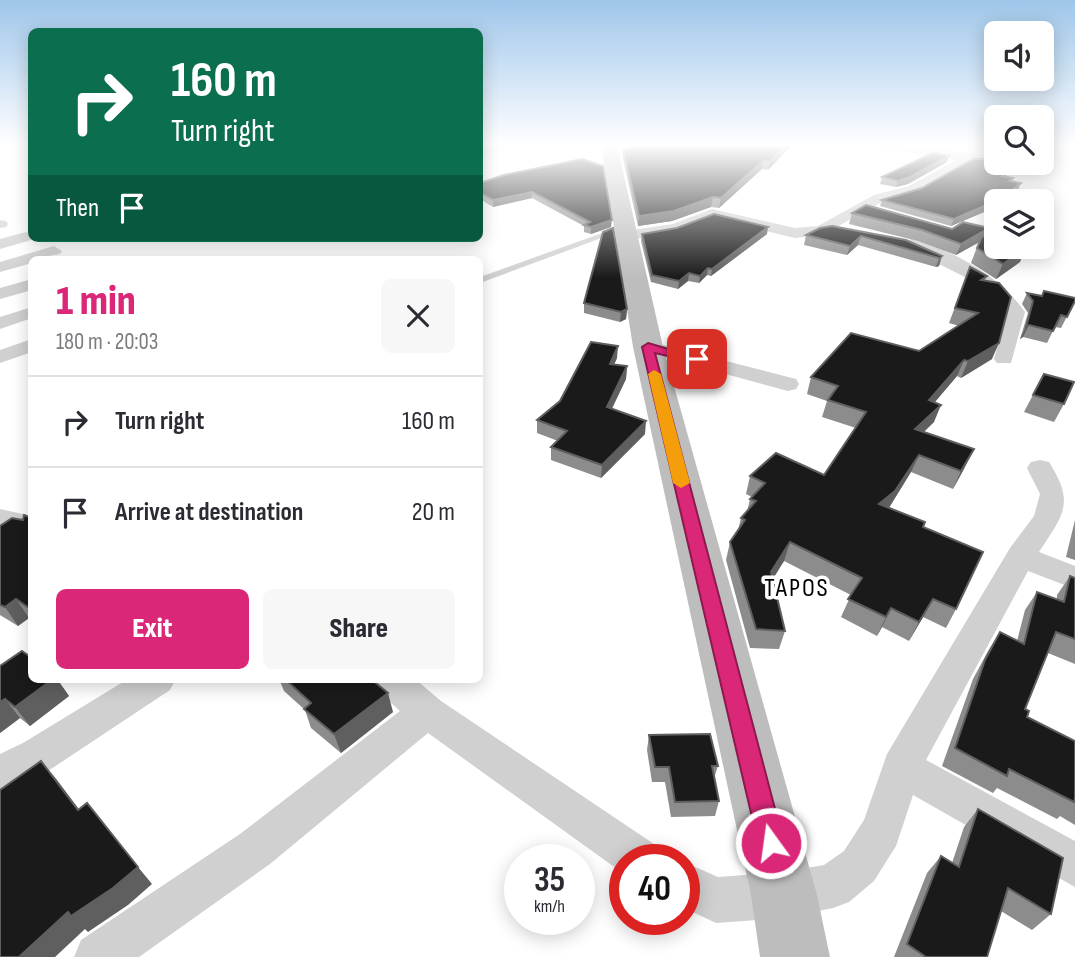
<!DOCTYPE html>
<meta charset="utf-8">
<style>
body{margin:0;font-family:"Sofia Sans Condensed",sans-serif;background:#f7f7f7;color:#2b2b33;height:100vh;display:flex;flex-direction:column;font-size:26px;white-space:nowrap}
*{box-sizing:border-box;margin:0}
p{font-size:23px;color:#7c7c81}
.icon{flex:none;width:38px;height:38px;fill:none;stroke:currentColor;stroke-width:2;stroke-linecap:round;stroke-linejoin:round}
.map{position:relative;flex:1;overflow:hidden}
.details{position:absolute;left:28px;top:256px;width:455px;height:427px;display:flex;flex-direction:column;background:#fff;border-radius:10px;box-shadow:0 4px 18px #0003}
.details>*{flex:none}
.top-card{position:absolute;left:28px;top:28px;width:455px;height:214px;border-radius:10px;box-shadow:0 4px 18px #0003;background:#0b6e4f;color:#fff;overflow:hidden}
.tools{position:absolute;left:984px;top:21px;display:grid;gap:14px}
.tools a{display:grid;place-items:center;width:70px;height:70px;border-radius:10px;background:#fff;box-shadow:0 4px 18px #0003;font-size:35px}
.speed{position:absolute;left:504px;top:844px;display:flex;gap:14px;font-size:35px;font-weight:700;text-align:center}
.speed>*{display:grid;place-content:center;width:91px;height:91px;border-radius:50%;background:#fff;box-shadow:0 4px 18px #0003;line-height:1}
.speed small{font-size:18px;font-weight:400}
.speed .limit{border:10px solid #d22;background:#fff;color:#111}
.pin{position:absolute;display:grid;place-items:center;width:60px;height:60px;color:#fff;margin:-30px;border-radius:14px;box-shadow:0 4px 10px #0006}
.me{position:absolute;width:77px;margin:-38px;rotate:346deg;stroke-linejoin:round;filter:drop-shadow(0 0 5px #0008)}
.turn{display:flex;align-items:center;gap:24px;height:147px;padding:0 28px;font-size:32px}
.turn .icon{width:91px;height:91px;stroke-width:2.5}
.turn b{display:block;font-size:49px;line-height:60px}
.then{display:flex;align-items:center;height:66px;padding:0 28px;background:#0003;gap:14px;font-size:26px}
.round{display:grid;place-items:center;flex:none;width:74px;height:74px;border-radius:10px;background:#f7f7f7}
.overview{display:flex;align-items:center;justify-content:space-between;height:119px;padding:0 28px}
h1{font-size:42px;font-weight:800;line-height:52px;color:#db2777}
.button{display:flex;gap:14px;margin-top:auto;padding:14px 28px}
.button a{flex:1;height:80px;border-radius:10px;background:#db2777;color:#fff;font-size:28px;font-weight:800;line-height:80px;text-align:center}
.button a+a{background:#f7f7f7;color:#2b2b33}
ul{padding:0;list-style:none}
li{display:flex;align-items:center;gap:21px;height:91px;padding:0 28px;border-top:2px solid #e1e1e2}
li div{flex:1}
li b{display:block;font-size:26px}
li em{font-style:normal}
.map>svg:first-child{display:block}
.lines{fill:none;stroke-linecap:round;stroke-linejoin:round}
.lane{fill:#d0d0d0;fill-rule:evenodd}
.street{fill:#d0d0d0;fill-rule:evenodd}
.secondary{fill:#bdbdbd;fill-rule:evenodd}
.wall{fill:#8c8c8c}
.shaded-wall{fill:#5f5f5f}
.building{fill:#1a1a1a;stroke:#5f5f5f;stroke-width:2}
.route{fill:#db2777;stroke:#8e194d;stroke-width:2}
.slow{fill:#f59e0b}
.labels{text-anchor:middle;stroke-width:7;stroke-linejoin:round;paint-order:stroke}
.quarter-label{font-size:26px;letter-spacing:2px;fill:#000;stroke:#fff}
</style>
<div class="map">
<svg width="1075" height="957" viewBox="0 0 1075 957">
<rect width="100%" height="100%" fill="#fff"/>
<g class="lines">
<!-- lane -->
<polygon class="lane" points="616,228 623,230 480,283 480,277"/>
<!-- street -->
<g class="street">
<polygon points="498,145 515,145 480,156 480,150"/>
<polygon points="877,145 901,145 996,156 996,163 999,163 970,162 919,192 884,201 822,235 795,238 713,218 676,232 625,241 617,236 625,231 673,224 712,209 795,228 818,226 874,195 909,186 956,160 882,148"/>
<polygon points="0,220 6,221 8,224 6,227 0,228"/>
<polygon points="26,232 32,234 31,240 0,249 0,239"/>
<path d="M911,239C952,249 1001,277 1025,312L1011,363H997L994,359L1007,312L1002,306L963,276L905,247L903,244L905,241Z"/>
<polygon points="54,246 62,251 60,254 32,259 32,263 0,272 0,262"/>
<polygon points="32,279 32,290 0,299 0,288"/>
<polygon points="32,307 32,318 0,329 0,317"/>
<polygon points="32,339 32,352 0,363 0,350"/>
<polygon points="648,341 796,379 799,384 796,389 788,391 641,351 638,347 641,343"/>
<path d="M1040,460L1049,462C1075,503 1064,514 1039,552L1075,566V589L1028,571L926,760L1075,841V887L913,795L896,846L874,881L849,902L833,908L784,918L716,923L684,908V862L718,877L784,872L824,865L844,851L864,820L887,754L1010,548L1034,516L1040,494L1027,468L1031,462Z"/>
<polygon points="0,509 32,516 32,536 0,527"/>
<polygon points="128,679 176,679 170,690 51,769 0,793 0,754 23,743"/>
<polygon points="371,679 415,679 441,701 654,844 661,859 625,859 624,874 428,733 270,864 139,957 74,957 81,940 240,834 400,711 377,690"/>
</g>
<!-- secondary -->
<polygon class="secondary" points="601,145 617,145 663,347 817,895 830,957 760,957 751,895 633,347"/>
</g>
<!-- wall -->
<g class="wall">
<polygon points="633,145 795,145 790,147 768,170 762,169 719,208 711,207 672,221 638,226 623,159 623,150"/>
<polygon points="996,145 996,154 986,152 988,147"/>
<polygon points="947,162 908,184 896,187 880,184 882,177"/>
<polygon points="996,163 1019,163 1005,176 1013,178 1012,181 1018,190 996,201 996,207 951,226 880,206 882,200 922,188"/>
<polygon points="504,175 611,227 591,234 584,232 584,226 532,198 493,207 480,199 480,183"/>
<polygon points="852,213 952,229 989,228 986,237 1020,262 996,279 971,263 979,242 956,255 918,241 849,224"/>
<polygon points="832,226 942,256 939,266 936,267 858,245 847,255 804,245 806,235"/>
<polygon points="642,234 767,234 711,276 707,275 699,283 688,281 678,289 651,282 641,241"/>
<polygon points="970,267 987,276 985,280 992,359 961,378 957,376 935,402 934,422 924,432 965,467 953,489 911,472 889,508 923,527 956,609 946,628 923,617 909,641 882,627 877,636 841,617 851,595 784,561 773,579 785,631 779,649 750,648 726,560 730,542 738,530 741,518 747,512 750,499 752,497 746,494 750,476 824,475 856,428 822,417 827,401 807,394 811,377 919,351 959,326 949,323"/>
<polygon points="1027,293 1075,301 1061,328 1055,327 1047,343 1023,337 1020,339 1028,313 1022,304"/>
<polygon points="584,303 627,309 626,319 620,322 584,313"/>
<polygon points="617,358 614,364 627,366 626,379 612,409 645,434 601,478 551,460 551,447 558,441 537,433 537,420"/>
<polygon points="1044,374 1064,404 1054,422 1024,412"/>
<polygon points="32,518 32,620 29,618 18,626 0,615 0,526"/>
<polygon points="1075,520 1075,560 1066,557"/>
<polygon points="1070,576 1075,578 1075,664 1048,653 1025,709 1027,717 1075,741 1075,825 1060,816 1057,819 997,788 993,793 942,766 973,679 988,651 1000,632 1017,641 1025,610 1037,592 1057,599 1057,595"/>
<polygon points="0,666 32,679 57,679 69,696 30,726 20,718 0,733"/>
<polygon points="279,679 371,679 393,712 341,753 311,728 305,710 284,691"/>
<polygon points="649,735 718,766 714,778 719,801 715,816 671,817 665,782 652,782 647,750"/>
<polygon points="978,809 1051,914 1032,930 1001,911 987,957 894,957 927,873 941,856 952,863 964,827"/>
</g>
<!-- shaded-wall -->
<g class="shaded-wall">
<polygon points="786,145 795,145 790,147 768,170 770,161"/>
<polygon points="949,156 947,162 908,184 896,187 898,181"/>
<polygon points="764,160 762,169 719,208 721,198"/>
<polygon points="1015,163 1019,163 1000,182 1002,176"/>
<polygon points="1021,183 1018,190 1004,201 996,201 996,207 951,226 954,219"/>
<polygon points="532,192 532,198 493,207 493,200"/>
<polygon points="713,197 711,207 672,221 638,226 639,216"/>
<polygon points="612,220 611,227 591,234 591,227"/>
<polygon points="768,227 767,234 711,276 712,269"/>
<polygon points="989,228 985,239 956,255 961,244"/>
<polygon points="861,236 858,245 847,255 850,246"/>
<polygon points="1026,248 1020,262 996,279 1003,264"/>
<polygon points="942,256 939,266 936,267 939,258"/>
<polygon points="708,268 707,275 699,283 700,276"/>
<polygon points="689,273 688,281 678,289 679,281"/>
<polygon points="627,309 626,319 620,322 621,312"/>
<polygon points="1029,325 1023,337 1020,339 1026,327"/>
<polygon points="999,343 992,359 961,378 968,361"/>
<polygon points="618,346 617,358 609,376 610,364"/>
<polygon points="964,360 957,376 922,417 929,400"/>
<polygon points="627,366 626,379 606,420 607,407"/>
<polygon points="941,405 934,422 908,446 915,429"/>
<polygon points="646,421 645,434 601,478 602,465"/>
<polygon points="974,449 965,467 953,489 961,471"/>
<polygon points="919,455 911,472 888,509 879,504"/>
<polygon points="790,542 784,561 765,591 771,572"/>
<polygon points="16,599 29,618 18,626 5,607"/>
<polygon points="933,599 923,617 909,641 919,622"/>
<polygon points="891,608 882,627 877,636 886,617"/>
<polygon points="53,679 57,679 69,696 30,726 15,707"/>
<polygon points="388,693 393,712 341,753 334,734"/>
<polygon points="5,699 20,718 0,733 0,702"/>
<polygon points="41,761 57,780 93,828 78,810"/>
<polygon points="138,867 152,884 128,905 88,932 85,929 55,957 19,957 68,912"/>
</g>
<!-- building -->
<g class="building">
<polygon points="633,145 786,145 770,161 764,160 721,198 713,197 674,211 639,216 623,150"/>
<polygon points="993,145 996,145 996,148 988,147"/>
<polygon points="933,153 949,156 910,177 898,181 882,177"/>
<polygon points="582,159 603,166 612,220 591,227 584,225 590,222 532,192 493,200 480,193 480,183 504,175"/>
<polygon points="973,159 996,159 996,163 1015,163 1002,176 1013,178 1009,181 1021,183 1001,199 954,219 882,200 922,188"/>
<polygon points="866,205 952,229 963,222 989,228 961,244 922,230 852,213"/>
<polygon points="714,214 768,227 712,269 708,268 700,276 689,273 679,281 652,275 642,234 677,228"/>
<polygon points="832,226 906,240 942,256 939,258 861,236 850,246 806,235 820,228"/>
<polygon points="613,228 627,309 621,312 584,303 603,232"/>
<polygon points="982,236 996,240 996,247 1026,248 1003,264 977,248"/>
<polygon points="970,267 987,276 981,280 999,283 1011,297 999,343 968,361 964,360 929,400 941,405 915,429 974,449 961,471 919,455 895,491 879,504 925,522 923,527 983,552 956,609 933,599 919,622 891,608 886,617 848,599 862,578 790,542 771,572 785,631 756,629 730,542 745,520 741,518 756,501 750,499 765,483 750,476 776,453 824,475 866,412 828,400 838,386 811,377 851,333 919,351 978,313 955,308"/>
<polygon points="1044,291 1075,298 1075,301 1067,317 1061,315 1053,331 1029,325 1026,327 1033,301 1027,293 1042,296"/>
<polygon points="591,342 618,346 610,364 627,366 607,407 646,421 602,465 551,447 567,431 537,420 560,401"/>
<polygon points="1044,374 1074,382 1064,404 1033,395"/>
<polygon points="24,515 32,518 32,610 16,599 5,607 0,605 0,526 12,518 23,520"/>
<polygon points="1070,576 1075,578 1075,639 1056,632 1025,709 1029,711 1027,717 1075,741 1075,798 1074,802 1009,769 1007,776 955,748 985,660 1000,632 1024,644 1037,592 1064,602"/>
<polygon points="22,651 32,658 32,679 53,679 15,707 5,699 0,702 0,666"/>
<polygon points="285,679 371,679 388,693 334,734 304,709 311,703"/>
<polygon points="710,734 718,766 712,766 719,801 675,802 669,767 655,767 649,735"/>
<polygon points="41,761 78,810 87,803 138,867 113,888 71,916 68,912 19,957 0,957 0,790"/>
<polygon points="978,809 1063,858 1051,914 1008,888 987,957 926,957 907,944 941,856 959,867"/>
</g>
<!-- sky -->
<linearGradient id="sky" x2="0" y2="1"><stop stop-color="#9ec6ea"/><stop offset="0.52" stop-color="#fff"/><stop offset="1" stop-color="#fff" stop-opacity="0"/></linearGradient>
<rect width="1075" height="278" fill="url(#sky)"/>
<!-- route -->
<polygon class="route" points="648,343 703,359 697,363 655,353 784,843 780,852 771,856 762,852 758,843 642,347"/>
<!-- slow -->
<polygon class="slow" points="654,370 661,374 690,483 681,488 673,483 648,374"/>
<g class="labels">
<!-- quarter labels -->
<g class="quarter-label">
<text x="797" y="596">TAPOS</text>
</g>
</g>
</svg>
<div class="tools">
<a><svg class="icon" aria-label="sound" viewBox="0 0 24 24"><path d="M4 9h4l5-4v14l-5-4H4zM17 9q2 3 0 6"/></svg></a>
<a><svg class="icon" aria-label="search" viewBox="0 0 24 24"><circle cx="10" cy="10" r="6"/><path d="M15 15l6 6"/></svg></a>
<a><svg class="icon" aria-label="layers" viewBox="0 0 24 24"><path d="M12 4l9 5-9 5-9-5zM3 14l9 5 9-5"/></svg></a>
</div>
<div class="speed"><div>35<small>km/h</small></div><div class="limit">40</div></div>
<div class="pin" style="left:697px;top:359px;background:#d93025"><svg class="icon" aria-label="arrive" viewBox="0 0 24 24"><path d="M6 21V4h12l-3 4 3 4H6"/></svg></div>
<svg class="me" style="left:771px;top:843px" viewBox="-20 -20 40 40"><circle r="17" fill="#db2777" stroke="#fff" stroke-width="3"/><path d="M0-11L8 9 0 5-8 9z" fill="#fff"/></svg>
<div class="top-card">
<div class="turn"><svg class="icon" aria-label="right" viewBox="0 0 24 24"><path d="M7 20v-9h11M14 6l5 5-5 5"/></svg><div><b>160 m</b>Turn right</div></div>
<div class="then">Then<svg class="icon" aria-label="arrive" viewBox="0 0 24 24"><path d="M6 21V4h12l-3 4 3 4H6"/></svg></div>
</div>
<section class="details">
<div class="overview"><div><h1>1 min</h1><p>180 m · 20:03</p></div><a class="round"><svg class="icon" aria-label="close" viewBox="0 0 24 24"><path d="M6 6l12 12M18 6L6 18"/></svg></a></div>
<ul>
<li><svg class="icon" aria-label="right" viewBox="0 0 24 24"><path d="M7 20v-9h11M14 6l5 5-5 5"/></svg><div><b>Turn right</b></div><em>160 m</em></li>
<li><svg class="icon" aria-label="arrive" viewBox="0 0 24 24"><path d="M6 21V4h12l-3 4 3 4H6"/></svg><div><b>Arrive at destination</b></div><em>20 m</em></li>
</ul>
<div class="button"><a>Exit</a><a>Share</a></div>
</section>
</div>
